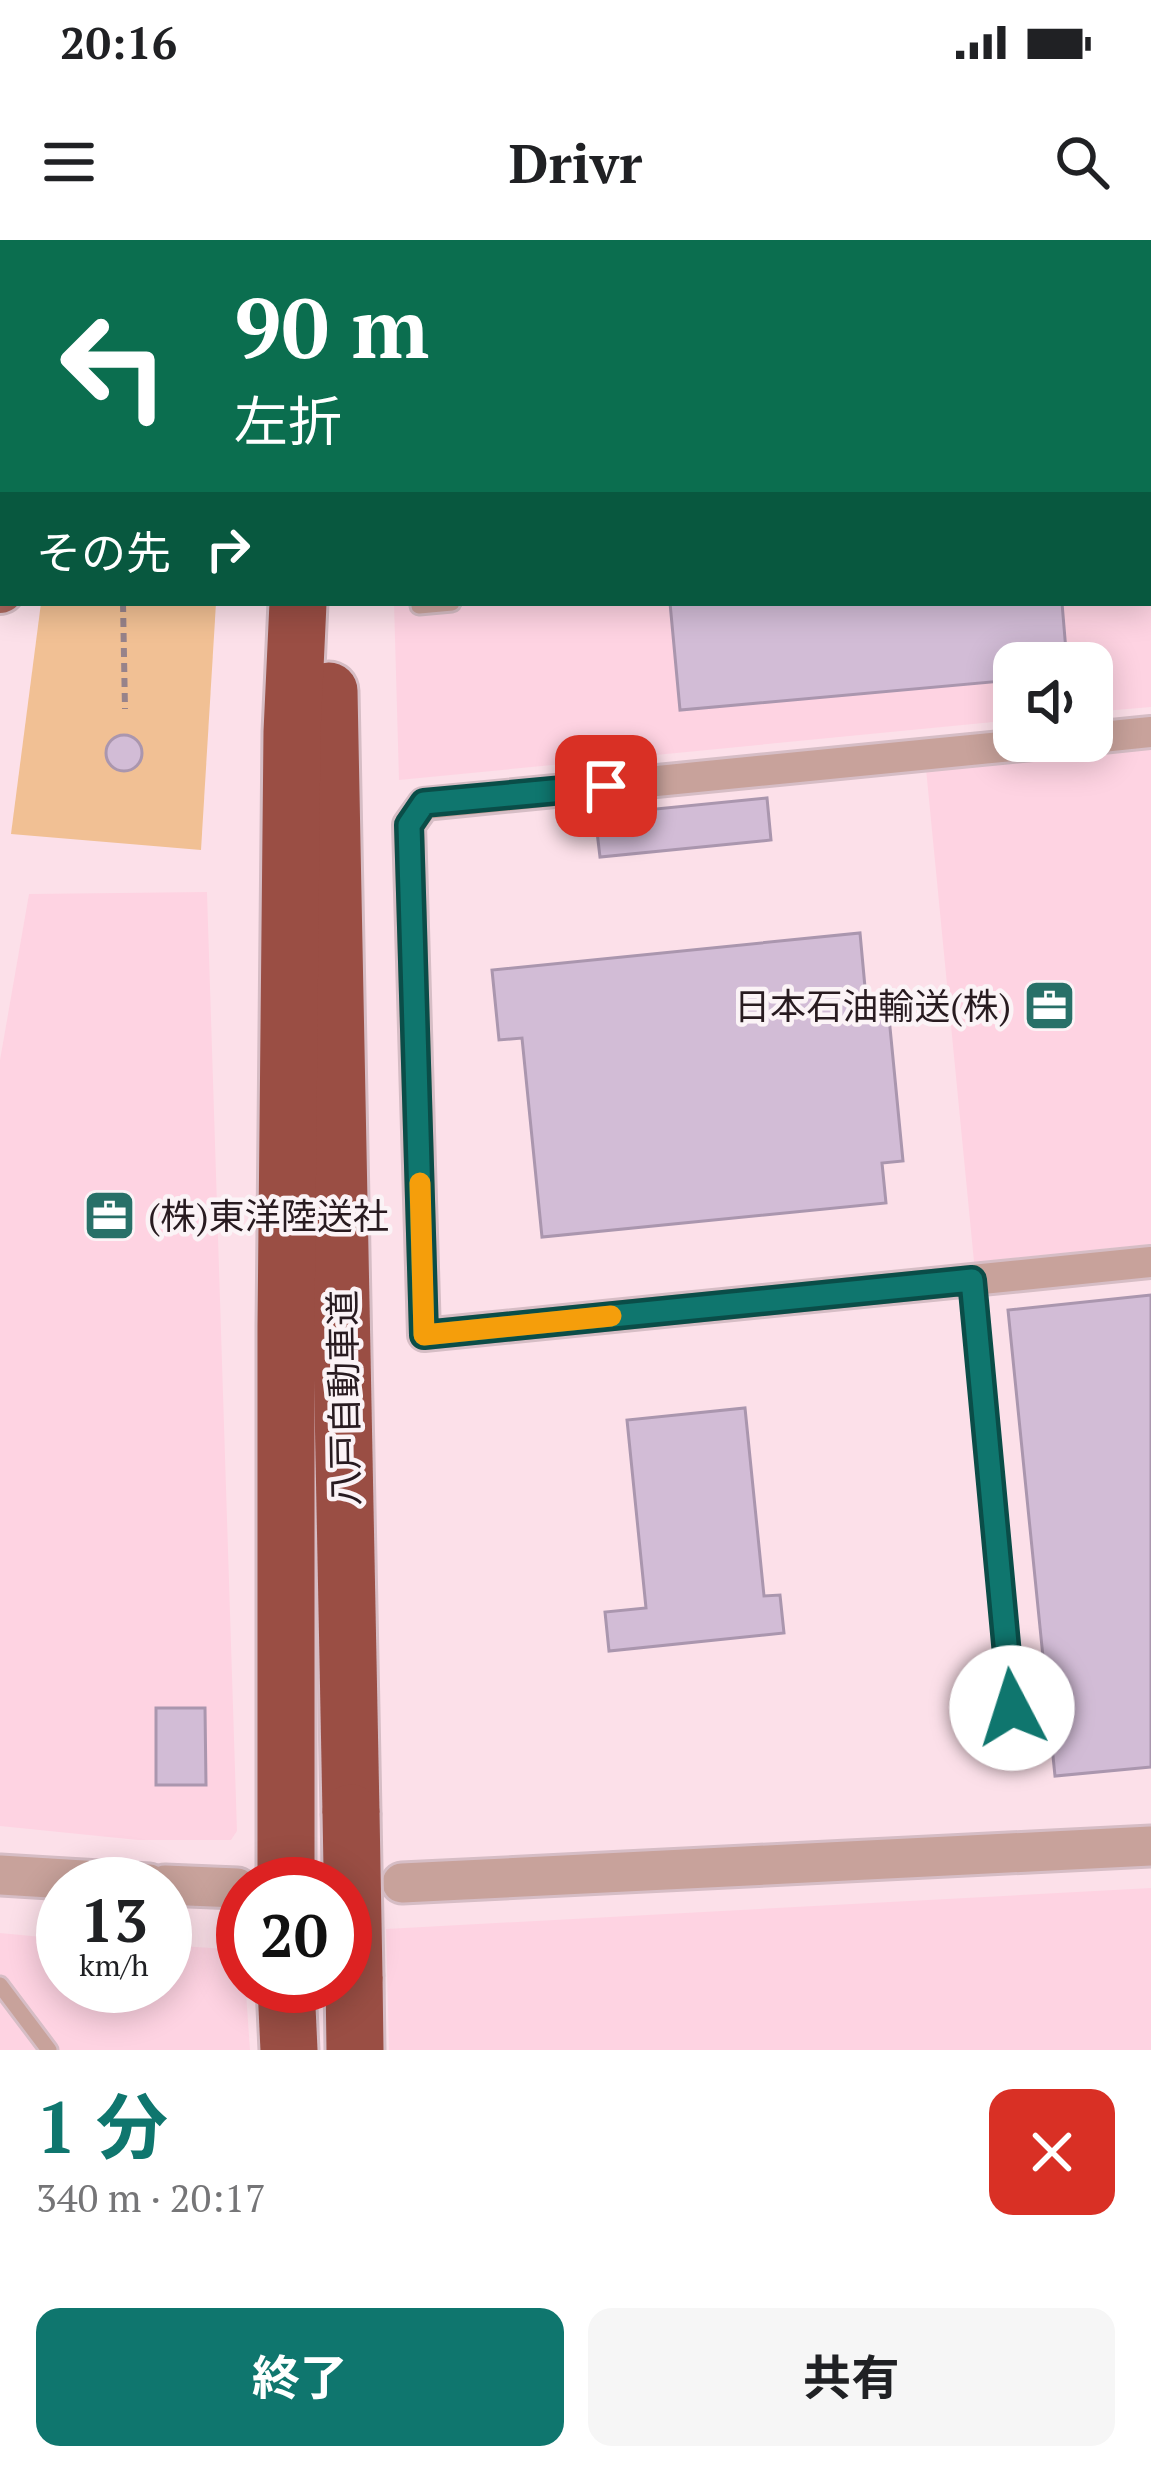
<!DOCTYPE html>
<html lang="ja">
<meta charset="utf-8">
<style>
body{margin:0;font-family:"PT Serif","Noto Sans JP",serif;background:#f6f6f6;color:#202124;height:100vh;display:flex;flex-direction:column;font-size:45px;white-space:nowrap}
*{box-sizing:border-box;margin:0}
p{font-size:39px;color:#757577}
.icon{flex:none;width:66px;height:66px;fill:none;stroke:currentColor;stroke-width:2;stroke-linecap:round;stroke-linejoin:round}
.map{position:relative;height:1810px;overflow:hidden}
.panel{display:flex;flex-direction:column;background:#fff;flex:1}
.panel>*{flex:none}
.top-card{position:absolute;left:0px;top:0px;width:1152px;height:366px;box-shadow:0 6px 30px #0003;background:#0b6e4f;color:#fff;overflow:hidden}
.buttons{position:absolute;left:993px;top:402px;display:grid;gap:24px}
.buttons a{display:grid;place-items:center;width:120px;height:120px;border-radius:24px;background:#fff;box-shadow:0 6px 30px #0003;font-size:60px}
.speed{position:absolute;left:36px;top:1617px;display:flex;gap:24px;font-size:60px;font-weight:700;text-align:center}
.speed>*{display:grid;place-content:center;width:156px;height:156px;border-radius:50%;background:#fff;box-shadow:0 6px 30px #0003;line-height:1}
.speed small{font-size:30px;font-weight:400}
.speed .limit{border:18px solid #d22;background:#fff;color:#111}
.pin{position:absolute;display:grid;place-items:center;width:102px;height:102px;color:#fff;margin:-51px;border-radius:24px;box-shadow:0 6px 18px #0006}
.me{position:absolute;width:132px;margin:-66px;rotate:355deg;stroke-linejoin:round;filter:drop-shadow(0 0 9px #0008)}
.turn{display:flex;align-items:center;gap:42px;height:252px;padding:0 36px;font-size:54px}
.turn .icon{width:156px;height:156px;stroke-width:2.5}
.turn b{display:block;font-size:84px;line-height:102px}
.then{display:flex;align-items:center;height:114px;padding:0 36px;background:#0003;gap:24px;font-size:45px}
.round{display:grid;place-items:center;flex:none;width:126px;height:126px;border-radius:24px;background:#f6f6f6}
.summary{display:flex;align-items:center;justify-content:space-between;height:204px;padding:0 36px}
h1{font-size:72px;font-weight:700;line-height:90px;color:#0f766e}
.primary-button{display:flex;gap:24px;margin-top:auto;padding:24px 36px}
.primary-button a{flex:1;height:138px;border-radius:24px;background:#0f766e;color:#fff;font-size:48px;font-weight:700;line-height:138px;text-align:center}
.primary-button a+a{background:#f6f6f6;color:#202124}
.status{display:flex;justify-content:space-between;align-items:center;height:84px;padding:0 60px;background:#fff;direction:ltr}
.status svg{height:33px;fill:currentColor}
header{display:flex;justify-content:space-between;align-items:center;height:156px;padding:0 36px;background:#fff;font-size:54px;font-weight:700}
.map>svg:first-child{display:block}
.built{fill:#fed3e2}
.green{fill:#f1c094}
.building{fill:#d2bcd6;stroke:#aa96ae;stroke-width:3}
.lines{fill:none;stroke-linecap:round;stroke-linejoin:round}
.service-casing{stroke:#d6bdc5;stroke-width:21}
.minor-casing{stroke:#d6bdc5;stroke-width:36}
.tertiary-casing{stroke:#d6bdc5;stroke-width:45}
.primary-casing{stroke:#d6bdc5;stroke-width:54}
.motorway-casing{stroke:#d6bdc5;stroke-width:63}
.path{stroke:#97838a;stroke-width:6;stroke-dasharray:9 6;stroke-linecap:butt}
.service{stroke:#c8a29b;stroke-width:15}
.minor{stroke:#c8a29b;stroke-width:30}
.tertiary{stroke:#c8a29b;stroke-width:39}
.primary{stroke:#a8655b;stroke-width:48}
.motorway{stroke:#9a4e44;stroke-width:57}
.motorway-bridge-casing{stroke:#d6bdc5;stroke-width:63;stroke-linecap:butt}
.motorway-bridge{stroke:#9a4e44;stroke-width:57}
.route-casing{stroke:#0a4d48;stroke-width:30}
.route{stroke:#0f766e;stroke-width:21}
.slow{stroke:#f59e0b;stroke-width:21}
.labels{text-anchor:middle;stroke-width:9;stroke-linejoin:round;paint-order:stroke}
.poi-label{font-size:36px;fill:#281b20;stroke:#fbf3f6;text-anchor:end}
.street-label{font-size:36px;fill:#281b20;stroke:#fbf3f6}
</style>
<div class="status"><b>20:16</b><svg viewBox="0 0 49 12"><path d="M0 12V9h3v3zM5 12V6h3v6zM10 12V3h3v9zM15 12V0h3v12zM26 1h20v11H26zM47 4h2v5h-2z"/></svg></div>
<header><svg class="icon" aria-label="menu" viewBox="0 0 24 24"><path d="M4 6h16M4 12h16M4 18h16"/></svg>Drivr<svg class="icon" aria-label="search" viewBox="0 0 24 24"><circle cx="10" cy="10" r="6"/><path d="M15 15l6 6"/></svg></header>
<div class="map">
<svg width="1151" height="1810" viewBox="0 0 1151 1810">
<rect width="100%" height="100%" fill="#fce0e9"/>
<!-- built -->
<g class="built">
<polygon points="383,0 1151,0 1151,467 1092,472 1092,423 1014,423 1014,480 399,540 394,363 1149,363 1149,3"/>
<polygon points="1151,507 1151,1004 974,1022 926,529"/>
<polygon points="207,652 237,1591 231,1600 138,1600 0,1586 0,820 29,654"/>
<polygon points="1151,1648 1151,1810 389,1810 386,1689"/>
<polygon points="0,1693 63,1699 63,1746 165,1746 165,1705 243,1710 250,1810 0,1810"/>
</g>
<!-- green -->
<polygon class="green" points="41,363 216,363 201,610 11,594"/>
<!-- building -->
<g class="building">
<polygon points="647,0 831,0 803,3"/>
<polygon points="670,363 1062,363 1067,423 1014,423 1014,440 680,470"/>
<circle cx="124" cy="513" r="18"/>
<polygon points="767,558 771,600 600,617 595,575"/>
<polygon points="860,693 867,769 888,767 903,921 882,923 886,963 542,997 522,798 499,800 492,730"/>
<polygon points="1151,1055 1151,1527 1055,1536 1008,1070"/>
<polygon points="745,1168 764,1356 780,1355 784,1393 609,1411 605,1372 646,1368 627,1180"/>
<polygon points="156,1468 205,1468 206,1545 156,1545"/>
</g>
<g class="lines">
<defs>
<g id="service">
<polyline points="1149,84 1151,84"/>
<polyline points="1149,298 1151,298"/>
<polyline points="419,366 452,363"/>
<polyline points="972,1040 1016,1516"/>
<polyline points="0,1745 49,1810"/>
</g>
<g id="minor">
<polyline points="1092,498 1151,492"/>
<polyline points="1062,501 424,564 409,585 424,1095 1151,1022"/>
</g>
<g id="tertiary">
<polyline points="0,1635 149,1644"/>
<polyline points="402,1643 1151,1606"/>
<polyline points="165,1645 237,1648"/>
</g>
<g id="primary">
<polyline points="38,3 39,0"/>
<polyline points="0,349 3,326"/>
</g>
<g id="motorway">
<polyline points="314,0 314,3"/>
<polyline points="329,451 351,1573"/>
<polyline points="286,1644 286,1086 292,492 298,363"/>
<polyline points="354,1737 355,1810"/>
<polyline points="286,1746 289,1810"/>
</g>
</defs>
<!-- service casing -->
<use href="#service" class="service-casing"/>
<!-- minor casing -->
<use href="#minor" class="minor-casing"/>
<!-- tertiary casing -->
<use href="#tertiary" class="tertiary-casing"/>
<!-- primary casing -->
<use href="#primary" class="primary-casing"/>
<!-- motorway casing -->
<use href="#motorway" class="motorway-casing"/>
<!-- path -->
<polyline class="path" points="123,363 125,469"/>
<!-- service -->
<use href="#service" class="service"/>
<!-- minor -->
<use href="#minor" class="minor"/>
<!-- tertiary -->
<use href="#tertiary" class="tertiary"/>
<!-- primary -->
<use href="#primary" class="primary"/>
<!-- motorway -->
<use href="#motorway" class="motorway"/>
<defs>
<polyline id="motorway-bridge" points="351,1573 354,1737"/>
</defs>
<!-- motorway-bridge casing -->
<use href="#motorway-bridge" class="motorway-bridge-casing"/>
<!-- motorway-bridge -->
<use href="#motorway-bridge" class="motorway-bridge"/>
</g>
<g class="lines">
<defs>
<polyline id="route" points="606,546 424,563 409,585 424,1095 972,1040 1012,1468"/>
</defs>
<!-- route casing -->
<use href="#route" class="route-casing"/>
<!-- route -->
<use href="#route" class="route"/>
<!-- slow -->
<polyline class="slow" points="420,943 424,1095 611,1076"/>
</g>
<!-- icons -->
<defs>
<symbol id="office-square" viewBox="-11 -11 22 22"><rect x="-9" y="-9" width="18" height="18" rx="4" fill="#287068" stroke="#fbf3f6"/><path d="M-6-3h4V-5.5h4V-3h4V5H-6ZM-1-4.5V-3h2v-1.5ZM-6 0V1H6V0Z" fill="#fff"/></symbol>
</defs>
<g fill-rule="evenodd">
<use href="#office-square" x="1020" y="736" width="59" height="59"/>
<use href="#office-square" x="80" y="946" width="59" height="59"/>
</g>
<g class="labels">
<!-- poi labels -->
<g class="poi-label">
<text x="1011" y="779">日本石油輸送(株)</text>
<text x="148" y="989" text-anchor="start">(株)東洋陸送社</text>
</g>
<!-- street labels -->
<g class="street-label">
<text transform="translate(344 1158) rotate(-91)" y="13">八戸自動車道</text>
</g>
</g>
</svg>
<div class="buttons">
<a><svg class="icon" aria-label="sound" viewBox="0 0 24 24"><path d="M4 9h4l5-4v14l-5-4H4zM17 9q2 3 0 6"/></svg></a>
</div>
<div class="speed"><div>13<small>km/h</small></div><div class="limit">20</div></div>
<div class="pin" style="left:606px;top:546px;background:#d93025"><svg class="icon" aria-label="arrive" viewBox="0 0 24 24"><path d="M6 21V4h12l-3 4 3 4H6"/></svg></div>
<svg class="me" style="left:1012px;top:1468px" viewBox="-20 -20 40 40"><circle r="19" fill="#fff"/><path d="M0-13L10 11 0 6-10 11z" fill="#0f766e"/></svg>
<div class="top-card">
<div class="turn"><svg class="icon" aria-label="left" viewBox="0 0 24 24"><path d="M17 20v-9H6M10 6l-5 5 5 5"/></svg><div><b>90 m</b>左折</div></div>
<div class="then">その先<svg class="icon" aria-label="right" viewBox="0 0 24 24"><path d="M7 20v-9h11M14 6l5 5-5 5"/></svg></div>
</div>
</div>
<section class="panel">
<div class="summary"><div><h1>1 分</h1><p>340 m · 20:17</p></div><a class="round" style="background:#d93025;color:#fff"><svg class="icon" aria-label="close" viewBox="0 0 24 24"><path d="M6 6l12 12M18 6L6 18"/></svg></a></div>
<div class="primary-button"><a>終了</a><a>共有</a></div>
</section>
